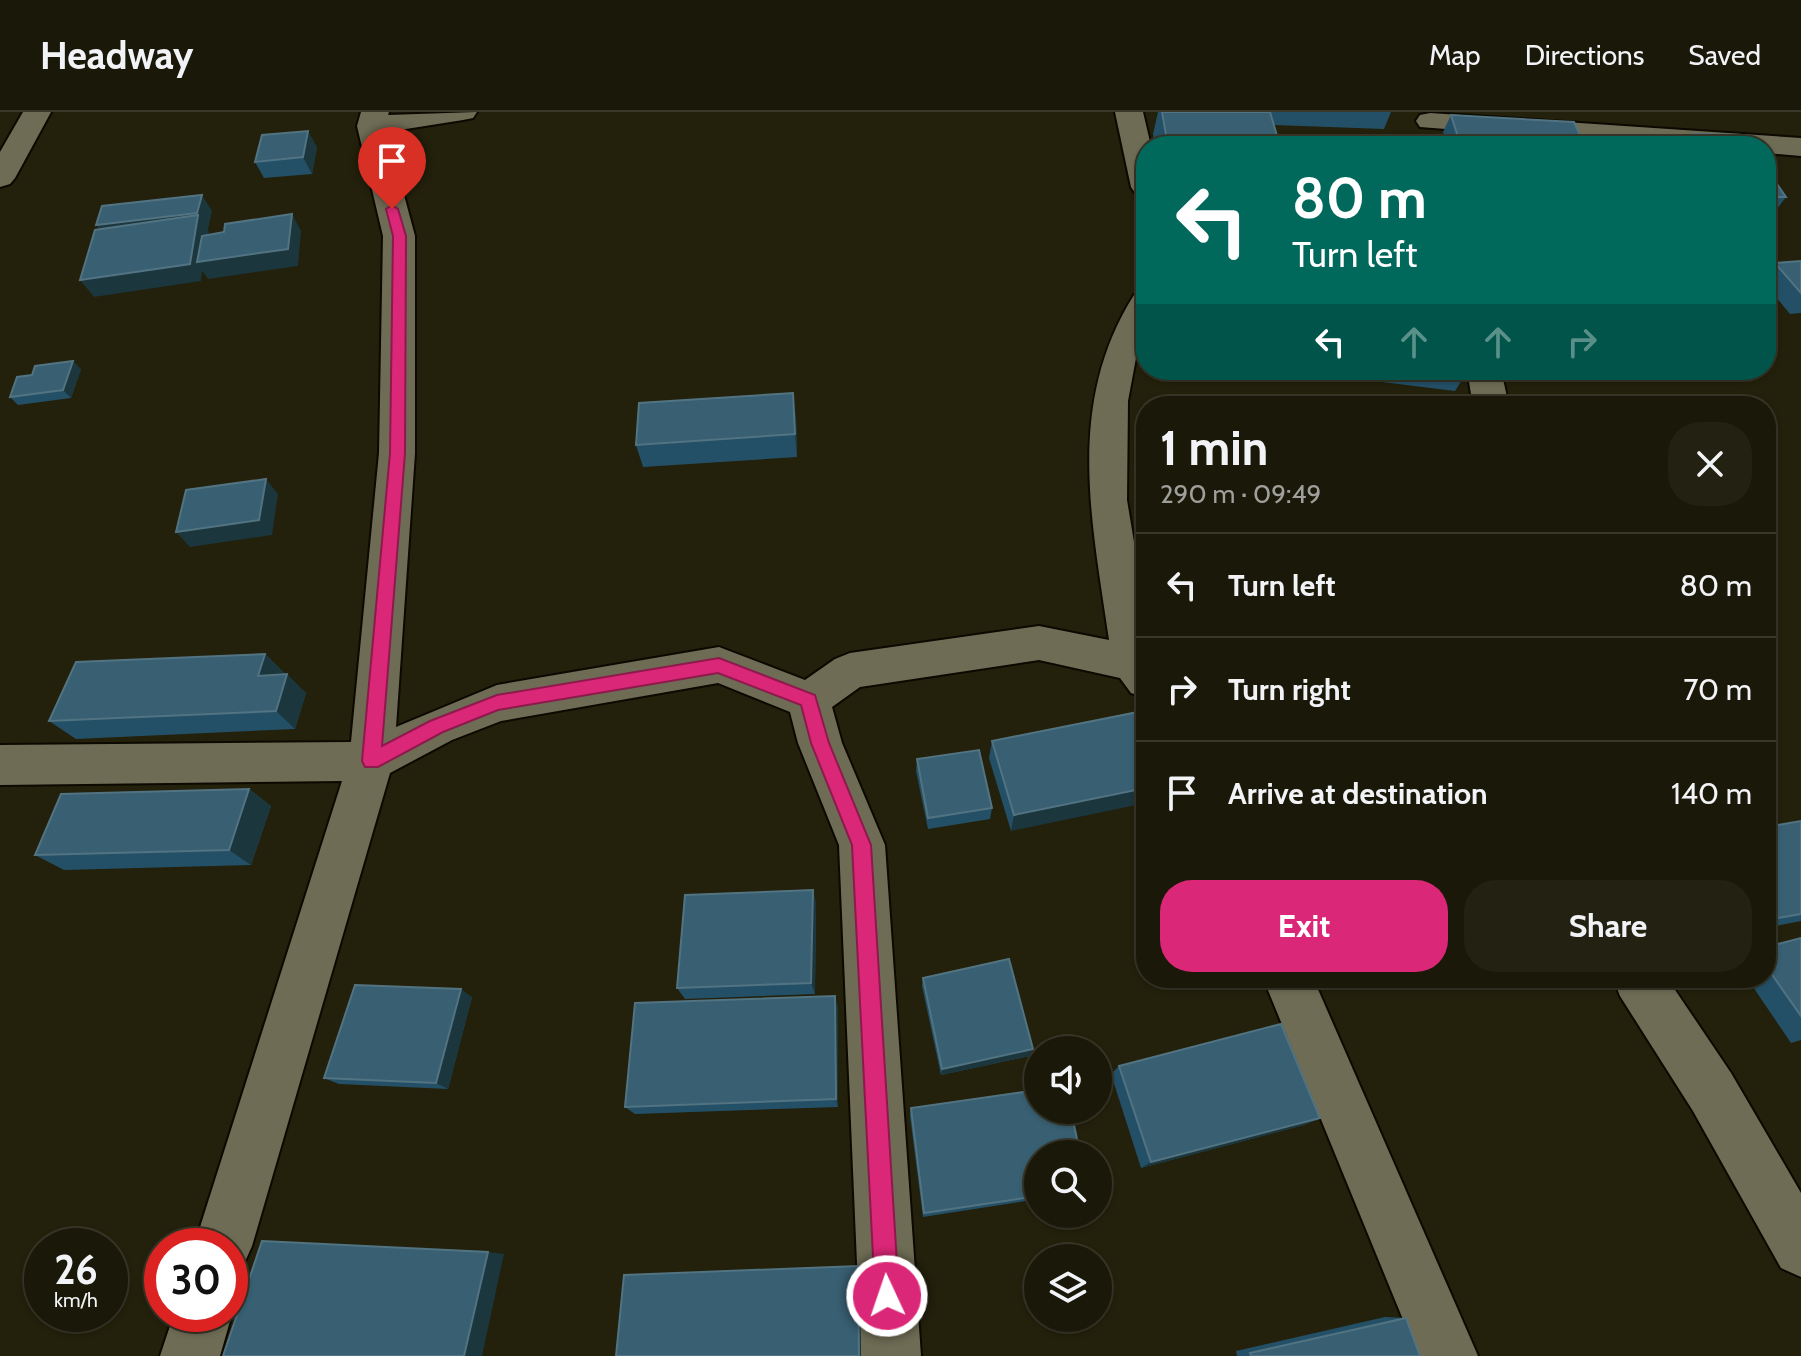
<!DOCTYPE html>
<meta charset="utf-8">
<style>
body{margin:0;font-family:Cabin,sans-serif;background:#232112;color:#f1f3f6;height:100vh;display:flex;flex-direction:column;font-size:30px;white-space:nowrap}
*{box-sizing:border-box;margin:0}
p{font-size:26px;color:#9fa09c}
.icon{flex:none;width:44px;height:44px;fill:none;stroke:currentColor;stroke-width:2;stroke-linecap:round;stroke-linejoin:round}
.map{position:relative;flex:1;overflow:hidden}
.panel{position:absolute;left:1136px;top:284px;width:640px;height:592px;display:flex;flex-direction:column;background:#1a1808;border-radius:32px;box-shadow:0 2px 6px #0004,0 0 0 2px #383729}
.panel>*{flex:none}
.banner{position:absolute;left:1136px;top:24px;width:640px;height:244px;border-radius:32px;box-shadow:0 2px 6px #0004,0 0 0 2px #383729;background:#00695c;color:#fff;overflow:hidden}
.buttons{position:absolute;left:1024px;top:924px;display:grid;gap:16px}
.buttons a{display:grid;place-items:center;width:88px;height:88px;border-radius:50%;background:#1a1808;box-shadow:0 2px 6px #0004,0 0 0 2px #383729;font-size:40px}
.speed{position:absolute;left:24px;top:1116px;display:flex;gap:16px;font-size:40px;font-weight:700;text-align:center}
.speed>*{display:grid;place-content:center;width:104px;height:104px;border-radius:50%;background:#1a1808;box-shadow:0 2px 6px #0004,0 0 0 2px #383729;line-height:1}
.speed small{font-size:20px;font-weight:400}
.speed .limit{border:12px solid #d22;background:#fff;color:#111}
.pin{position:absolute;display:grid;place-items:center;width:68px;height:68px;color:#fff;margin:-82px -34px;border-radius:50% 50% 50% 0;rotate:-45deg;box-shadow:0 0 8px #0007}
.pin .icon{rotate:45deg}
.me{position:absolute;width:88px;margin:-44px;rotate:357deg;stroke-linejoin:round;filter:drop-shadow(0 0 6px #0008)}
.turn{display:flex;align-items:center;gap:28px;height:168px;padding:0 24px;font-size:36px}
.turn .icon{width:104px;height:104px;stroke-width:2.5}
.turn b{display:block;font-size:56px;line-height:68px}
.lanes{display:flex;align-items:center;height:76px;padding:0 24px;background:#0003;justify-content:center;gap:40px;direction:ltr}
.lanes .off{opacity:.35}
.round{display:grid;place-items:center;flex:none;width:84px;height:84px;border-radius:32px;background:#232112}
.overview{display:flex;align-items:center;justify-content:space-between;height:136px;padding:0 24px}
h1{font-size:48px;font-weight:800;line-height:60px}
.action{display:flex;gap:16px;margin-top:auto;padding:16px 24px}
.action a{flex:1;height:92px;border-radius:32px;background:#db2777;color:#fff;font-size:32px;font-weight:800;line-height:92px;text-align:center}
.action a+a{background:#232112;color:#f1f3f6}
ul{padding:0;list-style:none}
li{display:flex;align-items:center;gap:24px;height:104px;padding:0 24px;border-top:2px solid #383729}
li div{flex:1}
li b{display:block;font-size:30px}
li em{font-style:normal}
header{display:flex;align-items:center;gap:48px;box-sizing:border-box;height:112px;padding:0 40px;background:#1a1808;border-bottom:2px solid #383729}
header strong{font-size:38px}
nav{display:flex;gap:44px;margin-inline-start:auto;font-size:28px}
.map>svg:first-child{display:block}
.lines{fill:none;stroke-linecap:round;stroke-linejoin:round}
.minor-casing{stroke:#0c0900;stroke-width:4}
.minor{fill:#6f6c55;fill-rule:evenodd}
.wall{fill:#245067}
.shaded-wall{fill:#1b363d}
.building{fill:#385f72;stroke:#527381;stroke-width:2}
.route{fill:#db2777;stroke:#8e194d;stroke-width:2}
</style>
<header>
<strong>Headway</strong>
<nav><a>Map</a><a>Directions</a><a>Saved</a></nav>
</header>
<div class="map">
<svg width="1801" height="1244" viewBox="0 0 1801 1244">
<rect width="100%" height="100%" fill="#23200b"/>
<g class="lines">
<defs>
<g id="minor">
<polygon points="23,0 51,0 15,66 10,72 0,75 0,40"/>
<path d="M361,0H389L388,3L477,0L473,6L463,8L387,20L415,124V341L396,615L497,573L719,535L805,568L835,547L850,541L1039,514L1109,528C1092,409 1065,292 1134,183L1146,180V225L1136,246L1128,289L1127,388L1146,502V586L1131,581L1120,566L1039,548L860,575L832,595L842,631L885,733L921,1244H861L839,733L798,631L790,600L718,571L501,609L452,628L390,661L252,1134L243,1154L230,1160V1134H194L342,669L0,673V633L351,630L379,341L383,124L357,14Z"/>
<polygon points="1115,0 1143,0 1151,34 1146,34 1146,84 1135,81 1131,75"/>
<polygon points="1430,1 1801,26 1801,44 1766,41 1766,34 1664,34 1420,15 1416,9 1420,3"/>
<polygon points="1467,258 1501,258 1509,294 1473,294"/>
<polygon points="1263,866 1313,866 1478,1244 1418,1244"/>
<polygon points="1613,866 1667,866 1731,961 1801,1081 1801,1165 1781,1156 1693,999 1620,884"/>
<polygon points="230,1196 232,1202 220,1244 160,1244 174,1202 230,1202"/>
</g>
</defs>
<!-- minor casing -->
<use href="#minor" class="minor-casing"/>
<!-- minor -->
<use href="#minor" class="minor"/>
</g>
<!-- wall -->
<g class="wall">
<polygon points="1158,0 1391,0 1384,17 1274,13 1280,34 1155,34 1153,22"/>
<polygon points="1451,3 1585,34 1448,34 1443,20"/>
<polygon points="1694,22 1751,34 1686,34"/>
<polygon points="317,35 312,62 264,66 255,50"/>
<polygon points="1766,85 1786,85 1773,102 1766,102"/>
<polygon points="1801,149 1801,201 1790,202 1766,173 1766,161 1775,151"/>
<polygon points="81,257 71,286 18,293 10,285"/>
<polygon points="1301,258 1468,258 1455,279 1301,260"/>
<polygon points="796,304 797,345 643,355 636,333"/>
<polygon points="265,542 284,561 284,562 306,581 295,617 76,627 49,609"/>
<polygon points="1146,608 1011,719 989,646 992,629"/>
<polygon points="917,647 992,696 990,707 928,717 916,659"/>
<polygon points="249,677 271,694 251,753 64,758 35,743"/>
<polygon points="1801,709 1801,809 1766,816 1766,715"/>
<polygon points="813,778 816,792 815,882 685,887 677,876"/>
<polygon points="1801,826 1801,928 1791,931 1747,866 1766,866 1766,835"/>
<polygon points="923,866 1030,944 941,963 922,874"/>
<polygon points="472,885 448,977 339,972 324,966"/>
<polygon points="838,895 838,995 635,1002 625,995"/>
<polygon points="1119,954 1320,1006 1304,1013 1141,1056 1111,962"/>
<polygon points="911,996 1038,1042 1038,1087 923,1105 910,1004"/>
<polygon points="1385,1205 1406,1206 1420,1244 1237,1244 1236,1239"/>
</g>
<!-- shaded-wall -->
<g class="shaded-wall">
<polygon points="308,19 317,35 312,62 303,45"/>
<polygon points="202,83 212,99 208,118 209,120 204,149 292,102 301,119 298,154 208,167 202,159 201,169 94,185 80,168 108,130 96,113"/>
<polygon points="73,249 81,257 71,286 63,278"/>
<polygon points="793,281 796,304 797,345 795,322"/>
<polygon points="266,367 278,382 272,423 190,435 176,420"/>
<polygon points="265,542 284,561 278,583 258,564"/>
<polygon points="287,562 306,581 295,617 276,599"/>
<polygon points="1146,676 1146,691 1011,719 1014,703"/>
<polygon points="249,677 271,694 251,753 229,738"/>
<polygon points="813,778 816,792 815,882 811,871"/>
<polygon points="461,877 472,885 448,977 436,971"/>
<polygon points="835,884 838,895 838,995 836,987"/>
<polygon points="1033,937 1030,944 941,963 942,957"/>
<polygon points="1320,1006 1304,1013 1141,1056 1151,1050"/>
<polygon points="488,1140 504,1142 482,1244 464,1244"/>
<polygon points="858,1154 860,1155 861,1244 859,1244"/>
</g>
<!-- building -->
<g class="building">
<polygon points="1162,0 1270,0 1280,34 1168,34"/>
<polygon points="1451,3 1574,10 1585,34 1459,28"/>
<polygon points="308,19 303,45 255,50 262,23"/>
<polygon points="1694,22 1743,23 1751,34 1702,34"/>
<polygon points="1766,56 1786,85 1766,85"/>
<polygon points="202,83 197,101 96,113 102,94"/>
<polygon points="292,102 288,137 197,150 202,124 224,120 225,112"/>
<polygon points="198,103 190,152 80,168 95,118"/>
<polygon points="1801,149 1801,181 1775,151"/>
<polygon points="73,249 63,278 10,285 17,265 32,263 35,254"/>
<polygon points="793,281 795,322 636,333 639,291"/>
<polygon points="266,367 259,408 176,420 186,378"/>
<polygon points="265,542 258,564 287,562 276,599 49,609 76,550"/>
<polygon points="1143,599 1146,608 1146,676 1014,703 992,629"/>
<polygon points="979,638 992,696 928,706 917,647"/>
<polygon points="249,677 229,738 35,743 61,682"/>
<polygon points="1801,709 1801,802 1766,808 1766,715"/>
<polygon points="813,778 811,871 677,876 685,783"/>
<polygon points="1801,826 1801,904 1766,854 1766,835"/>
<polygon points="1009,847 1033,937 942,957 923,866"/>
<polygon points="355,873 461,877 436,971 324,966"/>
<polygon points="835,884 836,987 625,995 635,891"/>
<polygon points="1281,912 1320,1006 1151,1050 1119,954"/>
<polygon points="1038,978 1038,998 1071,998 1080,1042 1038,1042 1038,1084 924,1101 911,996"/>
<polygon points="262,1129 488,1140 464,1244 223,1244"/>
<polygon points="858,1154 859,1244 616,1244 624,1163"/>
<polygon points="1406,1206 1420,1244 1251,1244 1250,1241"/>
</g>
<!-- route -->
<polygon class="route" points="392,93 398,97 406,124 405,341 382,634 430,609 497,583 719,546 815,583 829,631 871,733 899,1184 896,1192 887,1196 879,1192 875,1184 852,733 811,631 801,593 718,561 498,598 443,620 378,655 365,655 362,649 390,341 393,124 386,97"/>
</svg>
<div class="buttons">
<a><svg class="icon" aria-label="sound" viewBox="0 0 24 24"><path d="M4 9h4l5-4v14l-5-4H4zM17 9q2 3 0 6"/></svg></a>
<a><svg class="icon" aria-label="search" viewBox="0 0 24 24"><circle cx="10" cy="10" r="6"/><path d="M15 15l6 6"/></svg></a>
<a><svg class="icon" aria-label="layers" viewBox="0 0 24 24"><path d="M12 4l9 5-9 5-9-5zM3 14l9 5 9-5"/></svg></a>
</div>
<div class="speed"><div>26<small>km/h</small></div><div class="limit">30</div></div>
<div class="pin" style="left:392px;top:97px;background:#d93025"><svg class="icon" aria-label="arrive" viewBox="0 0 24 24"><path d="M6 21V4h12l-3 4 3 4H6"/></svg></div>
<svg class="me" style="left:887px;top:1184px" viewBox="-20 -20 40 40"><circle r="17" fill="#db2777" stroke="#fff" stroke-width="3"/><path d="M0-11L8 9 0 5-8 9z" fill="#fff"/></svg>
<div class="banner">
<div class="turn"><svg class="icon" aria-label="left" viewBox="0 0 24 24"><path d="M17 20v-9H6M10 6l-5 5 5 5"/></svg><div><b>80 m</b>Turn left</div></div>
<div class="lanes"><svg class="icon" aria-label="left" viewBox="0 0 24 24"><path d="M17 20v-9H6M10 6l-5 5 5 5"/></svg><svg class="icon off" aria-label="ahead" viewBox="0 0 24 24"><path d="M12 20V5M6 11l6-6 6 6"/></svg><svg class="icon off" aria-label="ahead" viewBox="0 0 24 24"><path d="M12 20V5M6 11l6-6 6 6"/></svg><svg class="icon off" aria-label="right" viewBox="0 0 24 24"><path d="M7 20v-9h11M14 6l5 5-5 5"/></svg></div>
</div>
<section class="panel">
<div class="overview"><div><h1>1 min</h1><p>290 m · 09:49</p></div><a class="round"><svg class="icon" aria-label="close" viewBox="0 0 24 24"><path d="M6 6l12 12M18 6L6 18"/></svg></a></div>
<ul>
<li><svg class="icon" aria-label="left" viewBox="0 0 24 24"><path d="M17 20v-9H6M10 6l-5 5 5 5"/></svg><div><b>Turn left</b></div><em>80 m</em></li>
<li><svg class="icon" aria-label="right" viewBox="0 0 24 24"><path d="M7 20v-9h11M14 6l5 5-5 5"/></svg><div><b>Turn right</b></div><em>70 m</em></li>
<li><svg class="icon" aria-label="arrive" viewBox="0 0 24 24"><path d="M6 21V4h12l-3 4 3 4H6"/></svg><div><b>Arrive at destination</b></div><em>140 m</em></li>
</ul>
<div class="action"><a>Exit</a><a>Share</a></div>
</section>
</div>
